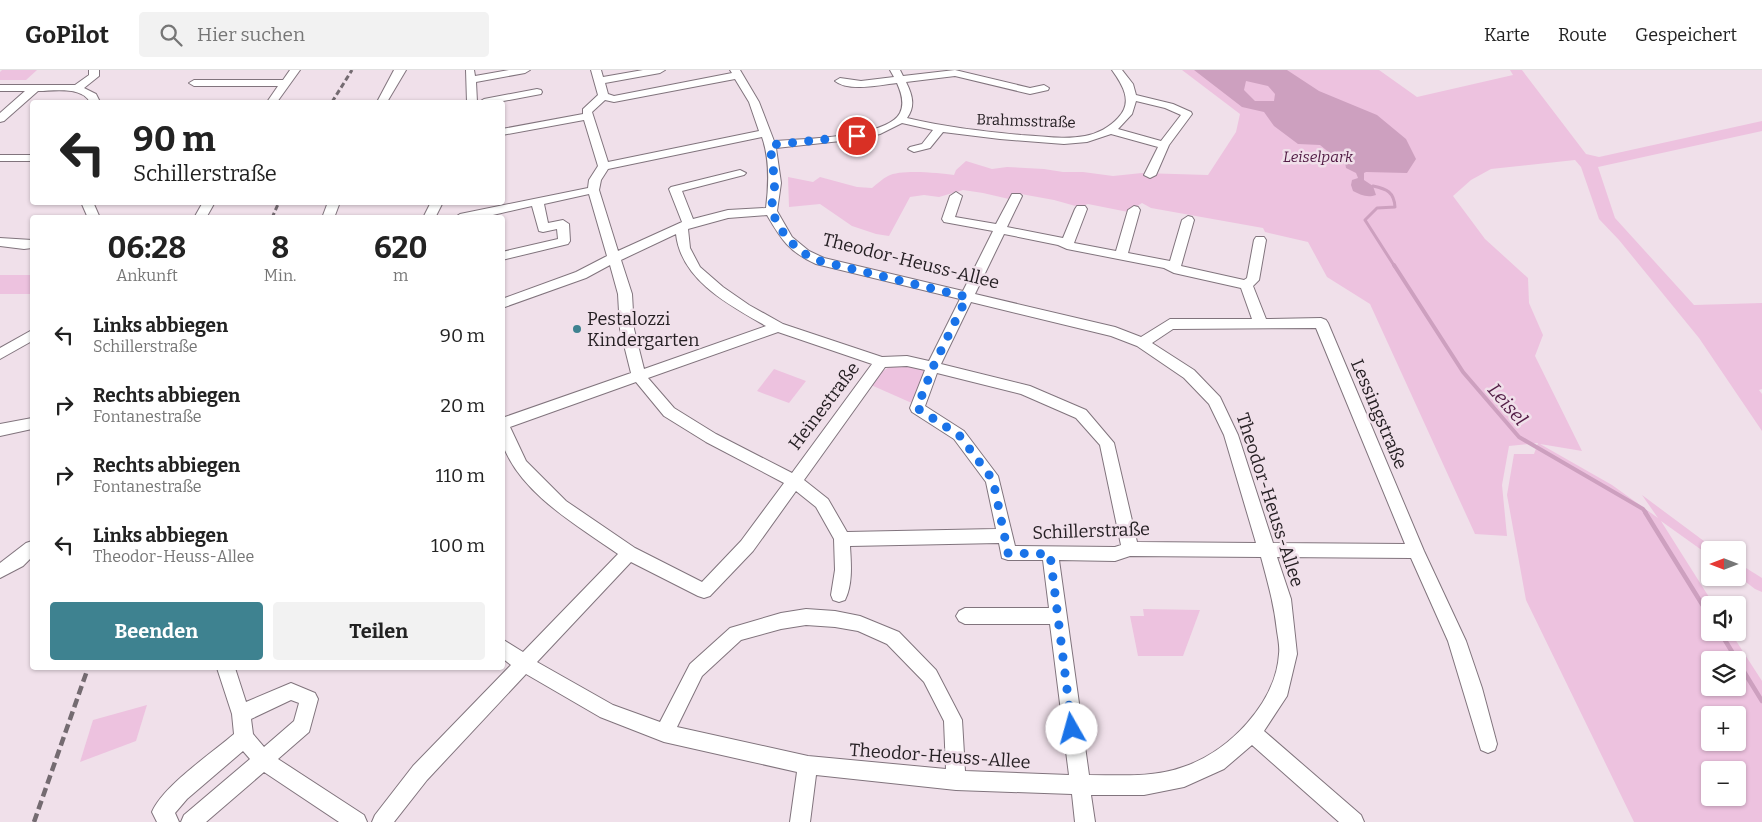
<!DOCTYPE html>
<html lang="de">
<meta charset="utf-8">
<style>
body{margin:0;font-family:Bitter,serif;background:#f2f2f2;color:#222;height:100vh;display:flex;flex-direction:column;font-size:19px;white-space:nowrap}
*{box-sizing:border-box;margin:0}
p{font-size:16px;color:#767676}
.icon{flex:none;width:28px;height:28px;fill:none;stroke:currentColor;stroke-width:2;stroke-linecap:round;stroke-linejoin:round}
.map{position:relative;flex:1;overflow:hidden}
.side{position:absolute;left:30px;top:145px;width:475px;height:455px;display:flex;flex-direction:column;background:#fff;border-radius:5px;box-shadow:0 1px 4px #0004}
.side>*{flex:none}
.banner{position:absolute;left:30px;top:30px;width:475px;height:105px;border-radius:5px;box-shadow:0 1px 4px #0004;background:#fff;color:#222;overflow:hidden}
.needle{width:32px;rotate:270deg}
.tools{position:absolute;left:1701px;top:471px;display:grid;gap:10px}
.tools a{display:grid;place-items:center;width:45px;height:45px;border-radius:5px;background:#fff;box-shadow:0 1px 4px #0004;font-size:25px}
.pin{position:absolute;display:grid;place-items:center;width:42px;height:42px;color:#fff;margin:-21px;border:2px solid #fff;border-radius:50%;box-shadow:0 1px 5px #0007}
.me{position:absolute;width:55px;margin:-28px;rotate:353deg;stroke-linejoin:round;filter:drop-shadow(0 0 4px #0008)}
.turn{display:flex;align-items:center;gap:18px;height:105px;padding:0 20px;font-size:22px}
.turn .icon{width:65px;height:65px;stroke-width:2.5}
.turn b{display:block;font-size:35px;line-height:42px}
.eta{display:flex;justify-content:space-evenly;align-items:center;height:85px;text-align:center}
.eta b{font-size:30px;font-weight:700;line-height:35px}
.primary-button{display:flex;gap:10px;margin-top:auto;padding:10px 20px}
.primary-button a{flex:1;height:58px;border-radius:5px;background:#3e8290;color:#fff;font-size:20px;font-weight:700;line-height:58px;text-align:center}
.primary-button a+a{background:#f2f2f2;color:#222}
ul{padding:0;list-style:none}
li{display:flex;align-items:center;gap:15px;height:70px;padding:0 20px}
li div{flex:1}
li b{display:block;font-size:19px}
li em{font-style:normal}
header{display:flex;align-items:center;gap:30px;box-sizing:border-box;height:70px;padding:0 25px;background:#fff;border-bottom:1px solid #e0e0e0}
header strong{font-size:24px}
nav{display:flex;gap:28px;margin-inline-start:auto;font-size:18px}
.search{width:350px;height:45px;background:#f2f2f2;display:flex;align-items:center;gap:12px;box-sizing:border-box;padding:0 18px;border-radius:5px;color:#767676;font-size:19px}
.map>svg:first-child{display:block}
.green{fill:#edc2df;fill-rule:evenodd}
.water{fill:#cda0bf;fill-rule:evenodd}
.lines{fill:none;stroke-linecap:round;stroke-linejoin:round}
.stream-far2{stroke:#cda0bf;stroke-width:3}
.stream-far1{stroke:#cda0bf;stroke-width:4}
.stream{stroke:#cda0bf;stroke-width:4.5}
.street-casing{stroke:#81747d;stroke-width:2}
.street{fill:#fff;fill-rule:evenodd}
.rail-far1{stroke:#746b71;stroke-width:3;stroke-dasharray:5.5 3;stroke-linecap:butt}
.rail{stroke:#746b71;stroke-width:4.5;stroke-dasharray:9 4.5;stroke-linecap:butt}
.route{stroke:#1a73e8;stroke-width:9;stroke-dasharray:0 16.2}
.poi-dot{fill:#3e8290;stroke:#f0e0ea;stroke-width:2}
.labels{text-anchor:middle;stroke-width:5;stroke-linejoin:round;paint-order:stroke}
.far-street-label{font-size:15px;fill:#262024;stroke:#f0e0ea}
.far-park-label{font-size:15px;font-style:italic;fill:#511b44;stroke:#f0e0ea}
.street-label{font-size:18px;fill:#262024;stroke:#f0e0ea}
.poi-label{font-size:18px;fill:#262024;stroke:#f0e0ea;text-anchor:start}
.water-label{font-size:19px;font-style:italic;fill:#521c45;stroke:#f0e0ea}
</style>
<header>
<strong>GoPilot</strong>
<div class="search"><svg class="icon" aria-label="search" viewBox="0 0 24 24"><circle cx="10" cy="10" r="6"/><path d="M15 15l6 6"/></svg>Hier suchen</div>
<nav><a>Karte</a><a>Route</a><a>Gespeichert</a></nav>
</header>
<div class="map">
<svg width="1762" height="752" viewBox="0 0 1762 752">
<rect width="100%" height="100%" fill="#f0e0ea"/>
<!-- green -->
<g class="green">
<polygon points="2,0 37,0 26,10 0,10 0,2"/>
<path d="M1182,0H1379L1417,27L1513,5L1510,0H1522L1586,84L1599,87L1762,51V61L1598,97L1615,148L1694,235L1762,233V319L1759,320L1762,324V361L1699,268L1619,170L1599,149L1581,97L1575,90L1491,99L1471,110L1453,126L1485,169L1528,208L1529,233L1543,265L1535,286L1582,381L1540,374L1612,415L1658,448L1642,425L1716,480H1710V486L1661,451L1714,535H1710V562L1731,563L1762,611V752H1634L1526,530L1507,425L1514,384H1534L1538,373L1509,376L1502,415L1507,466L1475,464L1370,234L1327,207L1308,172L1265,162L1263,158L1151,138L1142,133L1128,142L1088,134L1079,137L1054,130L1021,124L1009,129L983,123L963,120L939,127L924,125L910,127L889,166L876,164L852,156L820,134L789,137L788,107L813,112L820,107L857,117L872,118C877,114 882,109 888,106C901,99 939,103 954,105L956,100L966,91L992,99L1007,97L1044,99L1063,102H1083L1113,106L1142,103L1208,105L1236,62L1240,44ZM1710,590H1738V618H1710ZM1710,645H1738V672H1710ZM1710,700H1738V728H1710Z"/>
<rect x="0" y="205" width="32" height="19"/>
<polygon points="893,295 921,297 926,301 914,334 871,315 881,302"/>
<polygon points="774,299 806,311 789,333 757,321"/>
<polygon points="1738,493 1762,508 1762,522 1755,519 1738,506"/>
<polygon points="1143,539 1200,540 1183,586 1138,586 1130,546 1144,546"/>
<polygon points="147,635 136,671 80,692 93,650"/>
</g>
<!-- water -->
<path class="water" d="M1194,0H1287L1319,21L1377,45L1406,69L1416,89L1407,103L1366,102L1364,103V110L1373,116L1376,125C1367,128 1361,125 1353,121L1351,115L1352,110L1358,108L1356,103L1346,98L1345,92L1337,89L1320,75L1298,74L1274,56L1264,42L1242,37ZM1246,11L1268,16L1275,24L1274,31H1255L1244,20Z"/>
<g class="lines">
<!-- stream-far2 -->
<path class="stream-far2" d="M1373,116C1387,119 1394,122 1395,137L1377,138L1365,150L1395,197"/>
<!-- stream-far1 -->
<polyline class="stream-far1" points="1394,195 1463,302 1519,367 1643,439 1646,443"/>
<!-- stream -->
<g class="stream">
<polyline points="1645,442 1710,547"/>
<polyline points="1720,562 1737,590"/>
<polyline points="1738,592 1762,631"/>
</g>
<defs>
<g id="street">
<path d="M89,0H99V6L84,18L96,24L100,32H90C81,16 54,21 38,21L4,51L0,52V43L25,21H0V15H75L89,5Z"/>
<polygon points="290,0 300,0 277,32 267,32 278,16 194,16 189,13 194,10 283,10"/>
<polygon points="394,0 406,0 387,32 377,32"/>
<polygon points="466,0 474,0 475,6 509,0 530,0 525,3 476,12 477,32 467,32"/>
<path d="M591,0H601L603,7L643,0H665L660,3L605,13L608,24L614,26L732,3L730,0H740L759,32L774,71C800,69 887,68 900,43C905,33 901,22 897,13C881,15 848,22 835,11L840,8L861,11L894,7L890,0H900L903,6L955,0L1030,18L1044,15L1049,18L1048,20L1030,24L955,6L906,12C912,24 916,36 907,48C944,57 982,61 1021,65C1042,66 1064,70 1085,66C1097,64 1110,57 1118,48C1134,32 1122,14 1112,0H1122L1133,14L1136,25L1173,34L1191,42L1192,44L1169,75L1156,105L1150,108L1144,105L1158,77L1111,64L1087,72L1064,74L1000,69L943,62L930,78L914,82L908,79L910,77L922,74L933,60L902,53L880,64L859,69L776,78L781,113L777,141L792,167L809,181L824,188L963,221L993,161L944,152L942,149L950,126L956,122L962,126L955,147L996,154L1012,124H1020L1022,126L1007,157L1063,168L1075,139L1077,136H1085L1087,139L1074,173L1116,181L1128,140L1134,136L1138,137L1140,140L1128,183L1170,191L1182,150L1188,146L1192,147L1194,150L1181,196L1244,210L1247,208L1254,170L1256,167H1264L1266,170L1259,210L1253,216L1266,249L1321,248L1326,250L1328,253L1424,481L1466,571L1482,618L1497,674L1495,680L1488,683L1481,680L1448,571L1411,488L1277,487L1291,529L1297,584L1287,626L1264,661L1361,745L1364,752H1339L1252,675L1224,699L1184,717L1144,725H1091L1095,752H1075L1072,724L956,720L816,705L810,752H790L797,702L664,672L600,647L526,604L427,710L394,752H372L375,745L413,696L511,595L502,588V569L523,582L618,484C578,456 520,423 503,375C501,367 502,356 502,348L631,303L620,259L618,224L610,195L586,208L502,238V229L576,202L607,186L589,124L544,134L548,153L563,150L569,154L570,171L568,174L502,190V182L558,169L557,159L543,162L539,161L532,136L480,148H454L460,144L588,118L589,110L598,96L584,50L502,65V59L583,44V39L598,25ZM735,9L749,32L759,61L608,92L592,42L605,30L614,32ZM1136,31L1165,38L1181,45L1161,71L1118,59L1132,44ZM762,67C770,90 769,114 766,138L728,140L693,149L682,121L744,105L746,103L740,100L671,117L669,119L682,152L618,181L599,120L601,110L608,99ZM767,145C781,169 789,182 816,194L960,229L929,291L907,286L882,287L783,254L749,235L723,217L700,197L690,178L688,159L728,148ZM676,164C681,210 729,235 766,256L644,299L634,259L632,224L621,190ZM1004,164L1058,175L1067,179L1164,198L1174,203L1241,218L1252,249H1170L1141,267L1115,257L975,224ZM971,232L1111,266L1137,276L1184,308L1209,334L1224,365L1256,473L1137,472L1114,373L1086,340L1030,316L941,294ZM1316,258L1405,474L1273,473L1238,365L1220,327L1194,300L1152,273L1173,259ZM778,262L872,294L792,403L716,364L674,338L648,308ZM907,296L925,300L910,338L912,342L954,369L986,412L996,459L847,462L828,429L804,410L885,297ZM937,303L1021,324L1076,348L1100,375L1121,475L1115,477L1015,476L998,406L964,361L925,336ZM636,312L664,346L706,372L784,413L741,471L702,512L635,478L566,431L526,391L510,357ZM796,421L816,437L834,469L835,500L831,525L833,530L839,532L845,530C853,514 851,493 850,476L999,473L1002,488L1008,490H1043L1049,538H965L959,541L956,546L959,551L965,554H1050L1069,705L965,701L962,650L936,600L899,562L860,546L835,541L806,539L781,543L730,558L690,594L660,652L613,635L537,592L631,492L698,526L704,528L710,526L753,481ZM1130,486L1261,487C1268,513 1274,534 1277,561C1278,568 1280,577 1279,584C1276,633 1229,682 1183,697C1153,708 1120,705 1089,705L1059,490L1115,491ZM806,555L835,557L858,561L887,574L924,612L944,651L946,699L808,686L677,657L702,606L741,570L781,559Z"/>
<polygon points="537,19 541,20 542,22 541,24 498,32 479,32 484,29"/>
<rect x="0" y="85" width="32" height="6"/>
<polygon points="81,132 93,132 100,148 88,148"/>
<polygon points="203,132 215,132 206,148 194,148"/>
<polygon points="328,132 340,132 334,148 322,148"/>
<polygon points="431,132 443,132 435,148 423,148"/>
<polygon points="0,168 32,170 32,178 24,179 0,176"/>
<polygon points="32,260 32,271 0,289 0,278"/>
<polygon points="32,348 32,359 0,366 0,354"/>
<polygon points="32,471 32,487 23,496 0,508 0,493 26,473"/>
<path d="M217,598H235L246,632L291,613L315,623L318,629L309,662L278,689L364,745L367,752H339L264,702L206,752H181L184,745L250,689L243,681L187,729L175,743L179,752H157L152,742C163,716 212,683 234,664L232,644ZM291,630L299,633L294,651L264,677L253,664L251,649Z"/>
</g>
</defs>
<!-- street casing -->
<use href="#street" class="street-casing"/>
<!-- street -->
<use href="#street" class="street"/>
<!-- rail-far1 -->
<g class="rail-far1">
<polyline points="332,32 352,0"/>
<polyline points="272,148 279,132"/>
</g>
<!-- rail -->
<polyline class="rail" points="34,752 88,598"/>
</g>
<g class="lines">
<!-- route -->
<polyline class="route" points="857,66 770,75 775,113 771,141 787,169 805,184 820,191 967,227 933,297 917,338 959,365 993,410 1008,483 1050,484 1072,659"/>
</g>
<!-- markers -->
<circle class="poi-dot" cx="577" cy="259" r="5"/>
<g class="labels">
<!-- far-street labels -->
<g class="far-street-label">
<text transform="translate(1026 51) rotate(2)" y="5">Brahmsstraße</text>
</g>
<!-- far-park labels -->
<g class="far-park-label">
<text x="1318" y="92">Leiselpark</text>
</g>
<!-- street labels -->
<g class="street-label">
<text transform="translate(911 191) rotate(14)" y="6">Theodor-Heuss-Allee</text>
<text transform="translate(824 336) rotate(-53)" y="6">Heinestraße</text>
<text transform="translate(1379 344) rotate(67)" y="6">Lessingstraße</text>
<text transform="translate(1270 430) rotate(72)" y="6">Theodor-Heuss-Allee</text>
<text transform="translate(1091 461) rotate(-2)" y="6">Schillerstraße</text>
<text transform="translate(940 686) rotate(4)" y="6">Theodor-Heuss-Allee</text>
</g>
<!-- poi labels -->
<g class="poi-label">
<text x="587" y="255">Pestalozzi<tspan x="587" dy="21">Kindergarten</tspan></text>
</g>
<!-- water labels -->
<g class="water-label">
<text transform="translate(1508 334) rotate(49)" y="7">Leisel</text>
</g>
</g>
</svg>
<div class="tools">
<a><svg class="needle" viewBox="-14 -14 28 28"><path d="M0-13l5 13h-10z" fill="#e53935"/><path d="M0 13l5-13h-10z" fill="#767676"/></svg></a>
<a><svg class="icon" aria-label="sound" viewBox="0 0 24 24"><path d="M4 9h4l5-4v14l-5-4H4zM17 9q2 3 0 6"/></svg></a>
<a><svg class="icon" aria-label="layers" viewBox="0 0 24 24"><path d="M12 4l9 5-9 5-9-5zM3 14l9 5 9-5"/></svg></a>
<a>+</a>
<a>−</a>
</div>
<div class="pin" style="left:857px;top:66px;background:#d93025"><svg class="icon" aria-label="arrive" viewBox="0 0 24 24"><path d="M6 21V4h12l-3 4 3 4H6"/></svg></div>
<svg class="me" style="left:1072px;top:659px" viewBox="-20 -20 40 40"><circle r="19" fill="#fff"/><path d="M0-13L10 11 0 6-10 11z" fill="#1a73e8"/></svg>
<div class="banner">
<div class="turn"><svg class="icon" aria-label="left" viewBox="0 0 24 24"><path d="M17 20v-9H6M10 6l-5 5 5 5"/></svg><div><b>90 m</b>Schillerstraße</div></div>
</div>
<section class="side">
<div class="eta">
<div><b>06:28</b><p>Ankunft</p></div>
<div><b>8</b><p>Min.</p></div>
<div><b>620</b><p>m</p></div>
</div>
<ul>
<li><svg class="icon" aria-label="left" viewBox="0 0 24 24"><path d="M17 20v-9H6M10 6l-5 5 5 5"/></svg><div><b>Links abbiegen</b><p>Schillerstraße</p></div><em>90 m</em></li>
<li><svg class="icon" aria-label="right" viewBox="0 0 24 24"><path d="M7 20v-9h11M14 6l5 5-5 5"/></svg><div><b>Rechts abbiegen</b><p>Fontanestraße</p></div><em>20 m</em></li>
<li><svg class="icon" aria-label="right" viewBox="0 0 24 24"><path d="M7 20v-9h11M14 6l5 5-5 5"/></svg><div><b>Rechts abbiegen</b><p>Fontanestraße</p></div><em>110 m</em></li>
<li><svg class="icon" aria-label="left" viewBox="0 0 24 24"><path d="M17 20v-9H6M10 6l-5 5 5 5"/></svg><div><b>Links abbiegen</b><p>Theodor-Heuss-Allee</p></div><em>100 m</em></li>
</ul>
<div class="primary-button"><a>Beenden</a><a>Teilen</a></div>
</section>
</div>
